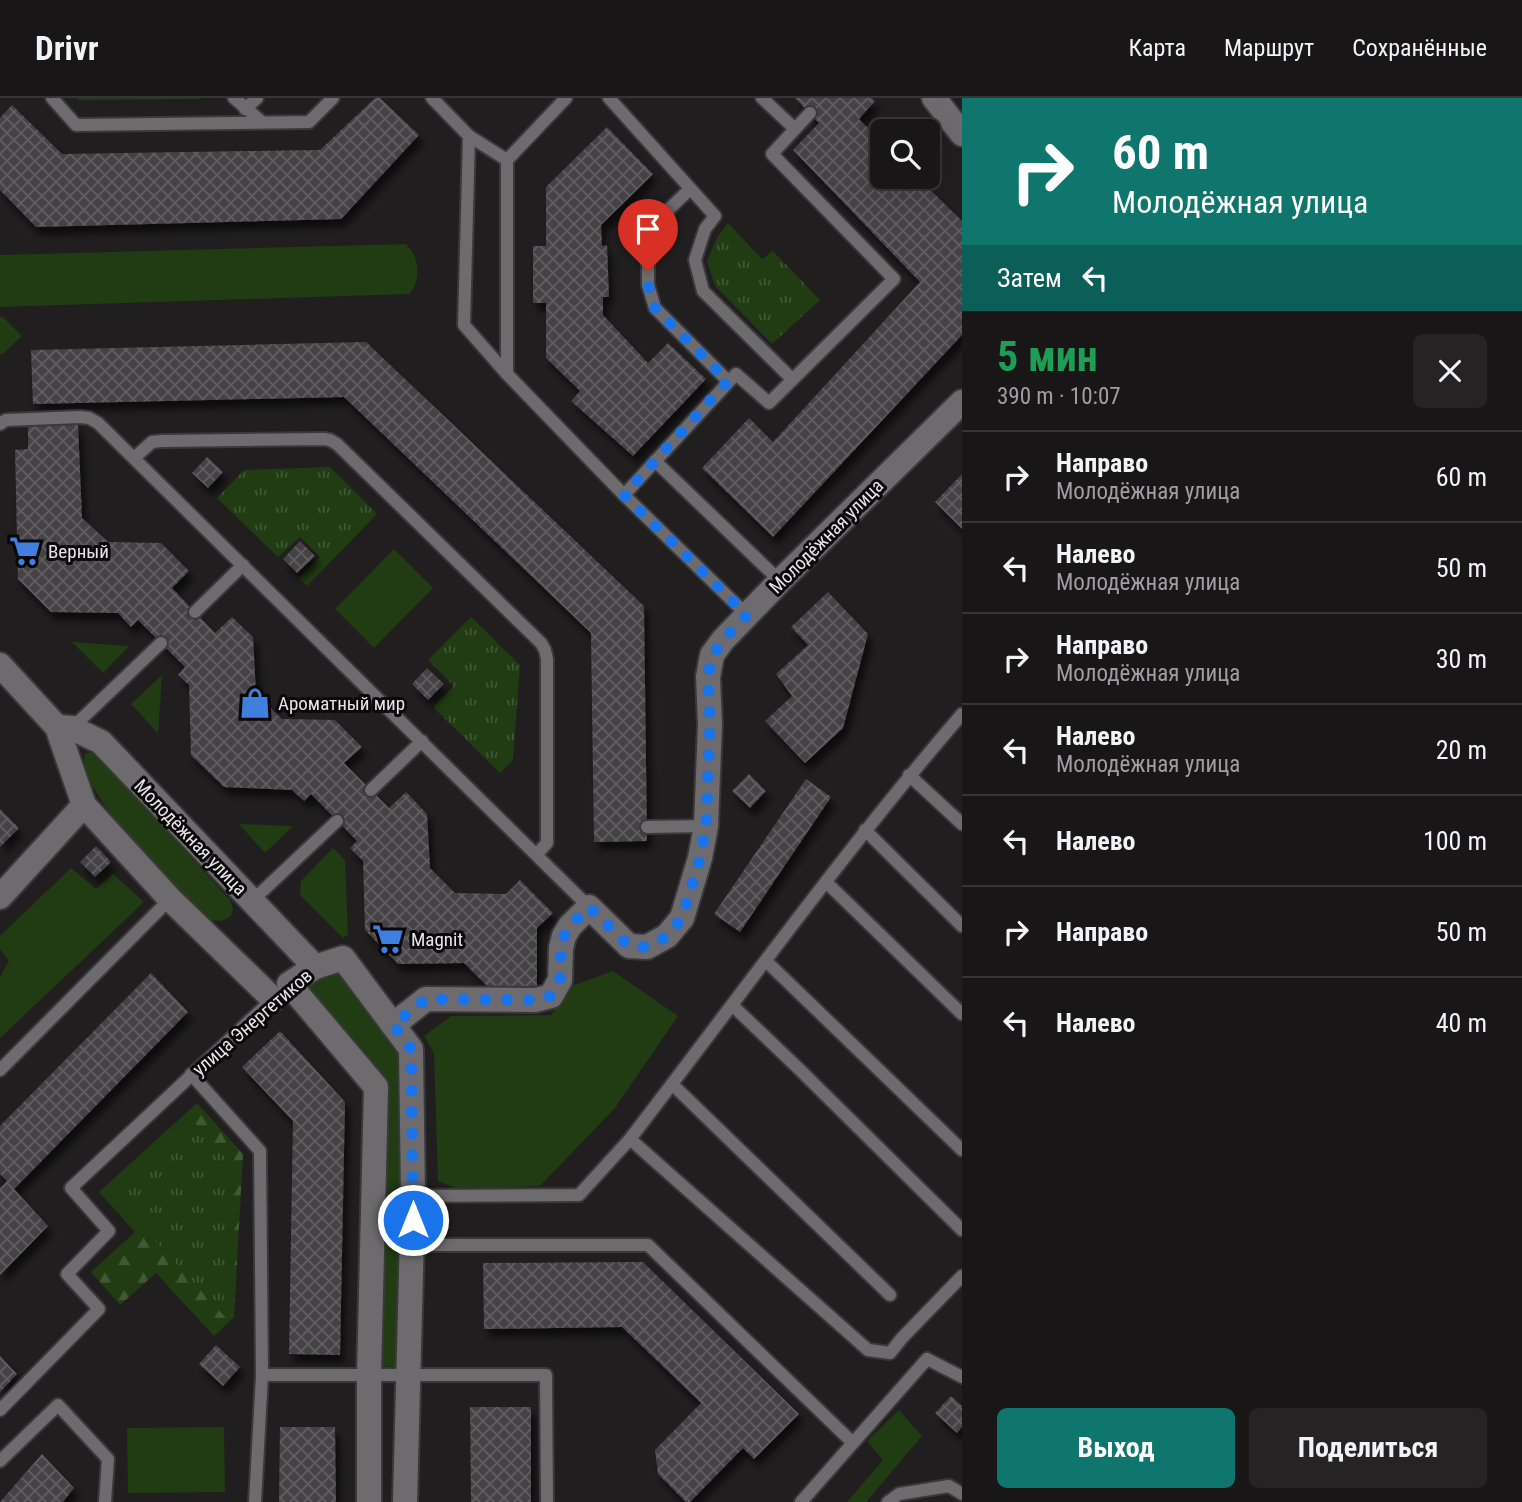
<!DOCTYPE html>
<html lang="ru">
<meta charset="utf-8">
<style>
body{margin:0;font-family:"Roboto Condensed",sans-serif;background:#252324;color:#f1f3f6;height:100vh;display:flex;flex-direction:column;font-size:26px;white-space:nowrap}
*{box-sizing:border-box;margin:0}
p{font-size:23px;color:#9f9fa1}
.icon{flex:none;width:38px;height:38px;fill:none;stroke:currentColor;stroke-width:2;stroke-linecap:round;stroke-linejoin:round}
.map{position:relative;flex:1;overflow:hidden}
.sheet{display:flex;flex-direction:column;background:#181617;width:560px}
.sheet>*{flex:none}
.guide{background:#0f766e;color:#fff;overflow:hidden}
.buttons{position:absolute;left:870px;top:21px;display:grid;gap:14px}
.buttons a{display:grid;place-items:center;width:70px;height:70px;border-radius:10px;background:#181617;box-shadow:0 7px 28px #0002,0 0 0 2px #363536;font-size:35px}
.pin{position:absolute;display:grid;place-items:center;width:60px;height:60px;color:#fff;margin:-72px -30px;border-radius:50% 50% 50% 0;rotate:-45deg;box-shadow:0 0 7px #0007}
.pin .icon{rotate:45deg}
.me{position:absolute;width:77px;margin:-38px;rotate:0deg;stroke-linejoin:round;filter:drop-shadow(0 0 5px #0008)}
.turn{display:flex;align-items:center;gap:24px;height:147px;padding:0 35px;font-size:32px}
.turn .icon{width:91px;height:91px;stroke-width:2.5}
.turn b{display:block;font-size:49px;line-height:60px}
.then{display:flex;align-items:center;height:66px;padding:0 35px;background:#0003;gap:14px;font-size:26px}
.round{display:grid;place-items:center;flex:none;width:74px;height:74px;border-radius:10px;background:#252324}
.summary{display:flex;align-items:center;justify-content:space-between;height:119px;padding:0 35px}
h1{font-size:42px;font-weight:700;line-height:52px;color:#1e9e55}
.button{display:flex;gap:14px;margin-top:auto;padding:14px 35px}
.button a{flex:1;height:80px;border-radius:10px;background:#0f766e;color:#fff;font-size:28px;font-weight:700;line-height:80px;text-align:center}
.button a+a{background:#252324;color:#f1f3f6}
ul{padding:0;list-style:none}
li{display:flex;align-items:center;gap:21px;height:91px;padding:0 35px;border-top:2px solid #363536}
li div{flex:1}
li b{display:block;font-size:26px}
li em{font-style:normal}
header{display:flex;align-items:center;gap:42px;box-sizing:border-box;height:98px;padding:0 35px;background:#181617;border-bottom:2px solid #363536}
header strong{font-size:33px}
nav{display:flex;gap:38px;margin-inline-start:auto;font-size:24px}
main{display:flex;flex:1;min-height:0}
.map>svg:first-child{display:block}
.green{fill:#213b13}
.forest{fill:url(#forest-firs)}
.park{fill:url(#park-tufts)}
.building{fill:url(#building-cross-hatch);filter:url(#shadow)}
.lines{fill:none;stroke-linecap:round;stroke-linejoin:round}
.lane-casing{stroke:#3a383a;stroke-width:16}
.street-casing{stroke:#3a383a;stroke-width:28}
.lane{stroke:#6d6b6d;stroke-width:12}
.street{stroke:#6d6b6d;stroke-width:24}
.route{stroke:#1a73e8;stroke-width:12;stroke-dasharray:0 21.6}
.labels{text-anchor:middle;stroke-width:6;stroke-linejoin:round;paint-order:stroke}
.street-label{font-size:19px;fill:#e6e4e6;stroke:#090809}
.poi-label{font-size:19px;fill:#e6e4e6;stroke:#090809;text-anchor:start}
</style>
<header>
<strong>Drivr</strong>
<nav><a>Карта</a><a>Маршрут</a><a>Сохранённые</a></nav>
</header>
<main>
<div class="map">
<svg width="962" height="1404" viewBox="0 0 962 1404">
<defs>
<pattern id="forest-firs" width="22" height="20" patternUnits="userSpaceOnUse" patternTransform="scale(1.75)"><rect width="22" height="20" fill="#213b13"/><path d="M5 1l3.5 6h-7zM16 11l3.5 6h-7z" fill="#415735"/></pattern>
<pattern id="park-tufts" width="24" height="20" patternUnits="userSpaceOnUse" patternTransform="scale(1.75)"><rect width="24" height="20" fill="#213b13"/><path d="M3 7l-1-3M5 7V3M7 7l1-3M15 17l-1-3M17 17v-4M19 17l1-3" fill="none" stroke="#415735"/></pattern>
<pattern id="building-cross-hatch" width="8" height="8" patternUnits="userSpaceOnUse" patternTransform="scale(1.75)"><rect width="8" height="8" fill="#454345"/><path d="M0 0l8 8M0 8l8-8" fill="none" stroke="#605e60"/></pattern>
<filter id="shadow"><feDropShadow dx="4.5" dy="8" stdDeviation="3.5" flood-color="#0009"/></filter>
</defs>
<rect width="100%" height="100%" fill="#201e1f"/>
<!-- green -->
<g class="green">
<path d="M406,146C419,158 422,182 409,196L0,209V157Z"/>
<polygon points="2,218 22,238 2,257 0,255 0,220"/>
<polygon points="394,451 433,490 374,550 335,511"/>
<polygon points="72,544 129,548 103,575"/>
<polygon points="162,577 158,635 131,606"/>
<path d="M94,654L230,802L233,810L231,818L222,823L211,822C182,795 74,694 85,655Z"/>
<polygon points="239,726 293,728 265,755"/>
<polygon points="333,750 345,762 348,837 343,840 300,797 301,783"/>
<polygon points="71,770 96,791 113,776 144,804 0,940 0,879 9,863 0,851 0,838"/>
<polygon points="341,872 402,956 399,1269 378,1268 385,986 305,891 319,877"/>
<polygon points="613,873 678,918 615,1010 540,1088 461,1092 438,1083 434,955 424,938 451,918 551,917 569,889"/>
<polygon points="899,1312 922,1338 866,1404 847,1404 883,1362 867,1343"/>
<polygon points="224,1329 225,1394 128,1395 127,1330"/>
</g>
<!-- forest -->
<polygon class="forest" points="197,1005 243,1056 234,1219 214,1238 156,1175 120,1207 91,1174 135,1134 99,1094"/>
<!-- park -->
<g class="park">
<polygon points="77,0 199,0 200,1 79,2"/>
<polygon points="728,125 762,161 773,153 820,202 772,246 715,188 707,163 718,138"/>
<polygon points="330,369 377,416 307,488 299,480 320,459 300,439 278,459 217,400 244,372"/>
<polygon points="471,519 520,567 513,662 500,675 433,609 454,588 428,562"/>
<polygon points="193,1023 233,1067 226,1220 113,1097"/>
</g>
<!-- building -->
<g class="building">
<polygon points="375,0 380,0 419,37 341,121 36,129 0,92 0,20 12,7 62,56 320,52"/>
<polygon points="795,0 872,0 875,3 859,21 882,44 882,79 917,79 962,123 962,237 773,439 702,370 749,320 773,344 920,184 793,52 819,25"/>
<polygon points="607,29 653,76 601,127 602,148 607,147 609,199 603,199 603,217 648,265 668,245 706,281 633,358 571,303 580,293 546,260 546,205 533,205 533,148 546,148 546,89"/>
<polygon points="366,244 644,508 647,743 594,744 591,535 344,299 33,306 31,252"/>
<polygon points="78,327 82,420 108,444 161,445 189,473 172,490 215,535 232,519 253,539 256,596 282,621 335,622 362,649 344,665 389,710 406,694 427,716 430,770 455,795 506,796 520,782 553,815 537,830 537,895 496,897 464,865 398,866 365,832 363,763 350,750 357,743 311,696 304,703 292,692 224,689 191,657 189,587 178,577 185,569 138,522 131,529 118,515 51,514 18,481 15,352 28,351 28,328"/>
<polygon points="207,359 223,374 208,390 192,375"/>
<polygon points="962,376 962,431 935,404"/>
<polygon points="300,443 315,458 297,475 283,461"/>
<polygon points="828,494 868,536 843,630 805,665 765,623 792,598 776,576 808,547 791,529"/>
<polygon points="427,570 444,586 428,602 412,586"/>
<polygon points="749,676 766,693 750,710 732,693"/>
<polygon points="806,681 831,699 740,834 714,816"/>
<polygon points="0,711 19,730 0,749"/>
<polygon points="96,748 111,764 95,779 80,764"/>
<polygon points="151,875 188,914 14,1091 48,1128 0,1177 0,1090 7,1083 0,1076 0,1028"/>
<polygon points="280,933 345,1004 340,1257 289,1256 293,1023 242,969"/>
<polygon points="643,1164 799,1316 754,1361 743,1350 690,1404 686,1404 658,1376 655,1352 701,1305 622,1229 484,1231 483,1165"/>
<polygon points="216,1247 240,1269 223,1288 199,1266"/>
<polygon points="0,1258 17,1276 0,1294"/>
<polygon points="951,1298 962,1308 962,1329 957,1335 935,1315"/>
<polygon points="470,1309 531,1309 531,1404 471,1404"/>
<polygon points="280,1329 335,1329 336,1404 279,1404"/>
<polygon points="42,1356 74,1390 63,1404 0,1404"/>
</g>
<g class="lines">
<defs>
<g id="lane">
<polyline points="52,0 76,27 309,24 333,0"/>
<polyline points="234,0 262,24"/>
<polyline points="432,0 469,38 507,62"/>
<polyline points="609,0 715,118 705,131 695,162 703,193 792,281"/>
<polyline points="245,11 257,0"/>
<polyline points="795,31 810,15"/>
<polyline points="469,38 464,227 507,276 624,397"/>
<polyline points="690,91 663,117 652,134 648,158 648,187 655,210 728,283"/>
<polyline points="507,276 507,62 566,0"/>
<polyline points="0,326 6,322 80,319 89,320 98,325 589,809"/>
<polyline points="134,360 152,344 162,343 324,341 330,342 337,346 541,545 545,552 547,561 547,745 537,756"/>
<polyline points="655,363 780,483"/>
<polyline points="195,514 243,467"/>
<polyline points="747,517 624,397 736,276 769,305 894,181 772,56 795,31 762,0"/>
<path d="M962,616C845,752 740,898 630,1041L868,1252L890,1255L902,1240L962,1178"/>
<polyline points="72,630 161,545"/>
<polyline points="909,677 962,726"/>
<polyline points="371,692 422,643"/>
<polyline points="647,729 706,728"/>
<polyline points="865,732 962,828"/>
<polyline points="826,784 962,916"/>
<polyline points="252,803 337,723"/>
<polyline points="766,863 962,1052"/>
<polyline points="732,907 799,971 962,1132"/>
<polyline points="0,972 170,801"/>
<polyline points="191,976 260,1053 262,1277 255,1404"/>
<polyline points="672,986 890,1197"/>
<polyline points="413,1098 579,1097 630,1041"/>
<polyline points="412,1147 648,1147 853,1345 801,1404"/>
<polyline points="262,1277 546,1277 547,1404"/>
<polyline points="0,1312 99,1211 67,1176 109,1133 71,1090 276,898"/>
<polyline points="853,1345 927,1261 962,1279"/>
<polyline points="0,1363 58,1307 108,1361 105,1404"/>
<polyline points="888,1404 899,1396 949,1388 962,1396"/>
</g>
<g id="street">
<polyline points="934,0 962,36"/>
<polyline points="0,567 57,629 84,707 170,801 273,901"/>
<polyline points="57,629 72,630 101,644 315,869"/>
<polyline points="0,799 84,707"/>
<polyline points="393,927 426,901 536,902 551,898 560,882 561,850 564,838 570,828 589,809 629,848 647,849 667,838 682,820 700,760 706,728 710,626 708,579 712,557 723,542 780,483 962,304"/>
<polyline points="369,1404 369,1278 376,989 289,886 315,869 343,860 411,951 413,1098 405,1404"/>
</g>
</defs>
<!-- lane casing -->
<use href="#lane" class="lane-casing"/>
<!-- street casing -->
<use href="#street" class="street-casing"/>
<!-- lane -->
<use href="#lane" class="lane"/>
<!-- street -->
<use href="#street" class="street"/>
</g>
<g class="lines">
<!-- route -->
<polyline class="route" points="413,1122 411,951 393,927 426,901 536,902 551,898 560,882 561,850 564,838 570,828 589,809 629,848 647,849 667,838 682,820 700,760 706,728 710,626 708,579 712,558 723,542 747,517 624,397 728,283 655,210 648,187 648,173"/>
</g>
<!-- icons -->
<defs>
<symbol id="supermarket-bare" viewBox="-9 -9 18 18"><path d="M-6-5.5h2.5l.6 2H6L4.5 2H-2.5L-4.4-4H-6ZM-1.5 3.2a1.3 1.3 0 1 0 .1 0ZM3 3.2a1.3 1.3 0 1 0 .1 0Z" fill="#3f7fe0" stroke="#090809" stroke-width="2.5" paint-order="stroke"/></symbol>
<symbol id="shop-bare" viewBox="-9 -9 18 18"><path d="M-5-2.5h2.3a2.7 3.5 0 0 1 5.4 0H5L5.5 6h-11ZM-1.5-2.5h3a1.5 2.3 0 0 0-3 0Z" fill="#3f7fe0" stroke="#090809" stroke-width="2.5" paint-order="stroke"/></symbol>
</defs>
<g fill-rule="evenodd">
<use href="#supermarket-bare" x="3" y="431" width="44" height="44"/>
<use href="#shop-bare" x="233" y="583" width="44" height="44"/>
<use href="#supermarket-bare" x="366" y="819" width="44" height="44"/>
</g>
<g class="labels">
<!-- street labels -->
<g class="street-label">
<text transform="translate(826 438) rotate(-45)" y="7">Молодёжная улица</text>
<text transform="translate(191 739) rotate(46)" y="7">Молодёжная улица</text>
<text transform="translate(252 924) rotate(-41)" y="7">улица Энергетиков</text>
</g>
<!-- poi labels -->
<g class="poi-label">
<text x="48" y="460">Верный</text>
<text x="278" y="612">Ароматный мир</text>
<text x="411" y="848">Magnit</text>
</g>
</g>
</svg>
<div class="buttons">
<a><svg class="icon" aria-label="search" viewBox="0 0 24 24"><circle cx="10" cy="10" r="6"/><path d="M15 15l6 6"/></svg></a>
</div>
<div class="pin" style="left:648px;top:173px;background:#d93025"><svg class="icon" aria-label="arrive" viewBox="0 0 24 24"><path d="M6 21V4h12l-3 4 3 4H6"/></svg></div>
<svg class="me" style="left:413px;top:1122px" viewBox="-20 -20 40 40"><circle r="17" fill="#1a73e8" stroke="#fff" stroke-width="3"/><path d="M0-11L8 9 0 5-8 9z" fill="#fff"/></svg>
</div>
<section class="sheet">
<div class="guide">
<div class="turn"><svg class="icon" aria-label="right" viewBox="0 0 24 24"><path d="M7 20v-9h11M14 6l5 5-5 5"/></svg><div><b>60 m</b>Молодёжная улица</div></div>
<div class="then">Затем<svg class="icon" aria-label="left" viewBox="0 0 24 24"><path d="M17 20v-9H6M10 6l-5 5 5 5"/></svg></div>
</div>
<div class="summary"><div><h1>5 мин</h1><p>390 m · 10:07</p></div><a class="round"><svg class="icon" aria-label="close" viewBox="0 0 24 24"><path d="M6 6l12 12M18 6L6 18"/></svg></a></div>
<ul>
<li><svg class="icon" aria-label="right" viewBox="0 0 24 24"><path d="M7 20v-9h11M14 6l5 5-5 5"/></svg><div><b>Направо</b><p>Молодёжная улица</p></div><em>60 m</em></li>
<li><svg class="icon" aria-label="left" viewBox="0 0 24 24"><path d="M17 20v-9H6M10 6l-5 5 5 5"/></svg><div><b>Налево</b><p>Молодёжная улица</p></div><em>50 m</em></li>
<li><svg class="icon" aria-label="right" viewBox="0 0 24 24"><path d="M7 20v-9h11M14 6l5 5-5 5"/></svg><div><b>Направо</b><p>Молодёжная улица</p></div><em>30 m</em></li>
<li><svg class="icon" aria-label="left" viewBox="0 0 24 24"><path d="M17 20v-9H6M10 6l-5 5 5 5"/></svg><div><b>Налево</b><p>Молодёжная улица</p></div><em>20 m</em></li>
<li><svg class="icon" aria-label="left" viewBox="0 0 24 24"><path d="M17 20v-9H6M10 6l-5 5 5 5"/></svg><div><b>Налево</b></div><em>100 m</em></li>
<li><svg class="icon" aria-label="right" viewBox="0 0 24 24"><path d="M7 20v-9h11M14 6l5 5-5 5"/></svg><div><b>Направо</b></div><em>50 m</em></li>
<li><svg class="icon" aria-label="left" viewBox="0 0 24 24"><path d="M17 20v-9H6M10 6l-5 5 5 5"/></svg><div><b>Налево</b></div><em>40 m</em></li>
</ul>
<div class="button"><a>Выход</a><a>Поделиться</a></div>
</section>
</main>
